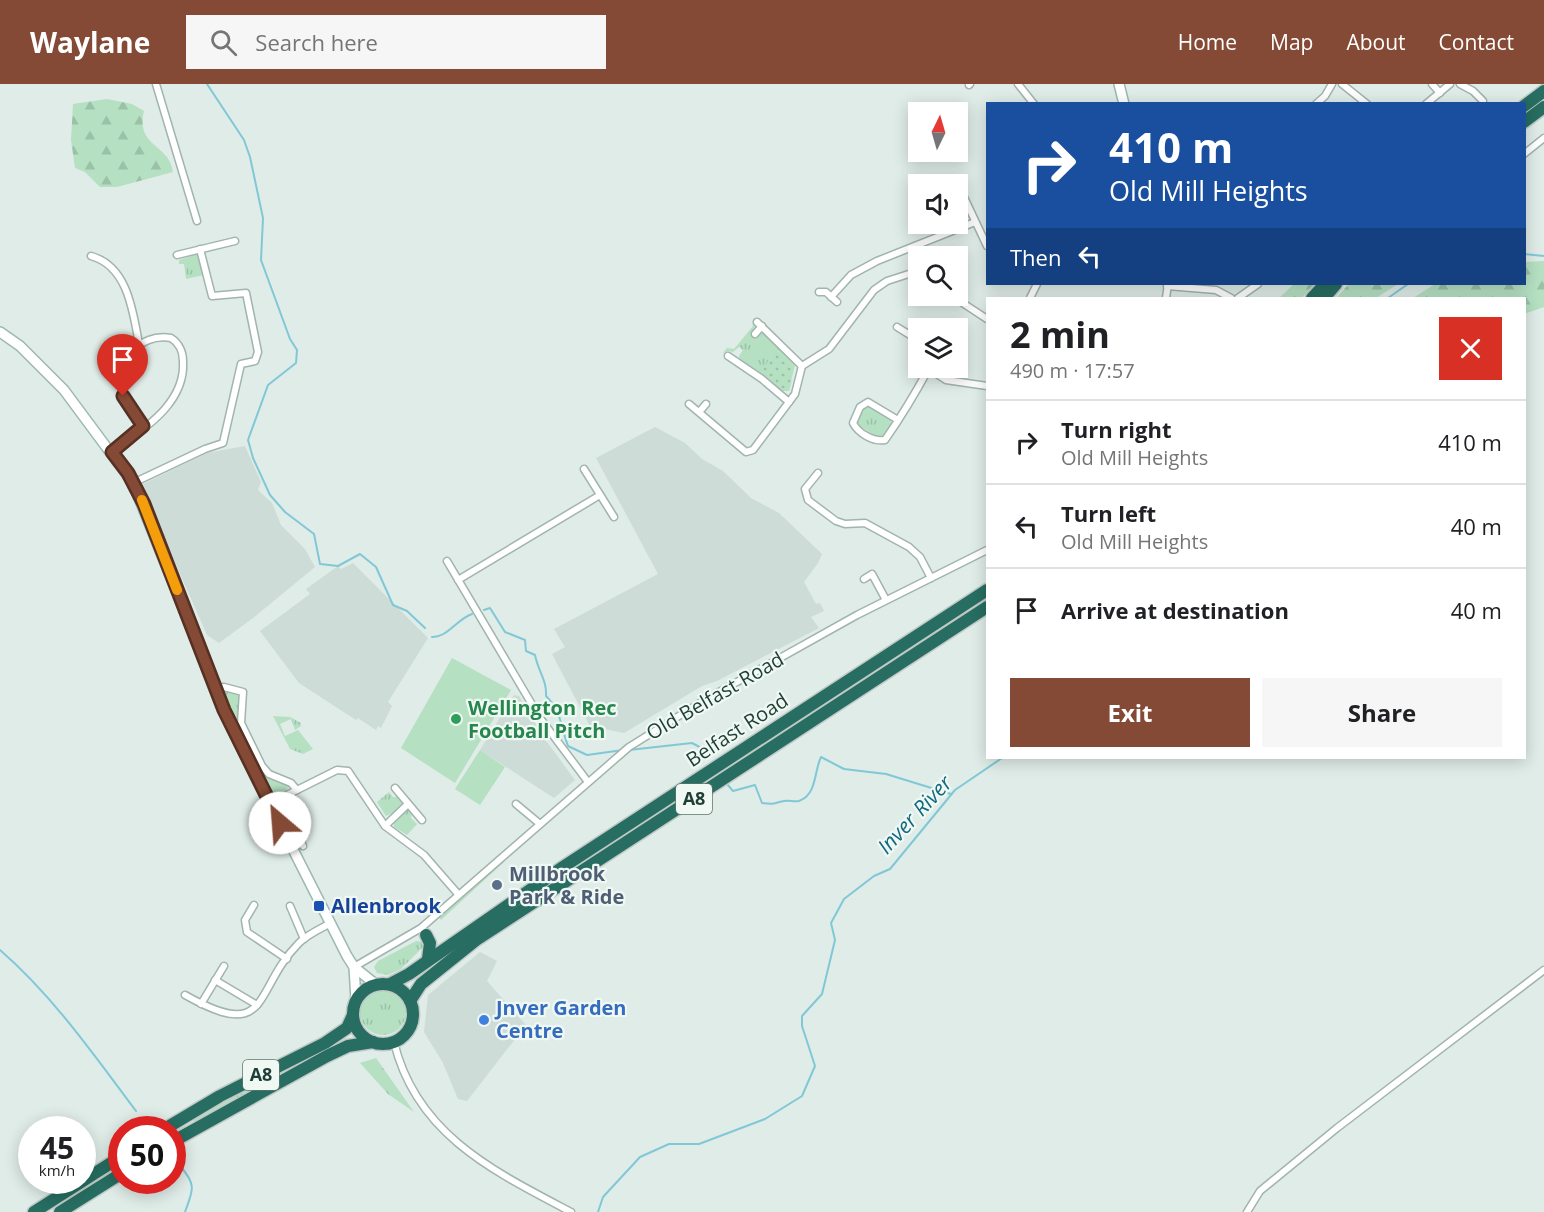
<!DOCTYPE html>
<meta charset="utf-8">
<style>
body{margin:0;font-family:"Open Sans",sans-serif;background:#f6f6f6;color:#202124;height:100vh;display:flex;flex-direction:column;font-size:22px;white-space:nowrap}
*{box-sizing:border-box;margin:0}
p{font-size:20px;color:#757577}
.icon{flex:none;width:33px;height:33px;fill:none;stroke:currentColor;stroke-width:2;stroke-linecap:round;stroke-linejoin:round}
.map{position:relative;flex:1;overflow:hidden}
.panel{position:absolute;left:986px;top:213px;width:540px;height:462px;display:flex;flex-direction:column;background:#fff;border-radius:0px;box-shadow:0 3px 15px #0003}
.panel>*{flex:none}
.hud{position:absolute;left:986px;top:18px;width:540px;height:183px;border-radius:0px;box-shadow:0 3px 15px #0003;background:#1a4fa0;color:#fff;overflow:hidden}
.needle{width:39px;rotate:5deg}
.controls{position:absolute;left:908px;top:18px;display:grid;gap:12px}
.controls a{display:grid;place-items:center;width:60px;height:60px;border-radius:0px;background:#fff;box-shadow:0 3px 15px #0003;font-size:30px}
.speed{position:absolute;left:18px;top:1032px;display:flex;gap:12px;font-size:30px;font-weight:700;text-align:center}
.speed>*{display:grid;place-content:center;width:78px;height:78px;border-radius:50%;background:#fff;box-shadow:0 3px 15px #0003;line-height:1}
.speed small{font-size:15px;font-weight:400}
.speed .limit{border:9px solid #d22;background:#fff;color:#111}
.pin{position:absolute;display:grid;place-items:center;width:51px;height:51px;color:#fff;margin:-62px -26px;border-radius:50% 50% 50% 0;rotate:-45deg;box-shadow:0 0 6px #0007}
.pin .icon{rotate:45deg}
.me{position:absolute;width:66px;margin:-33px;rotate:333deg;stroke-linejoin:round;filter:drop-shadow(0 0 4px #0008)}
.turn{display:flex;align-items:center;gap:21px;height:126px;padding:0 24px;font-size:27px}
.turn .icon{width:78px;height:78px;stroke-width:2.5}
.turn b{display:block;font-size:42px;line-height:51px}
.then{display:flex;align-items:center;height:57px;padding:0 24px;background:#0003;gap:12px;font-size:22px}
.round{display:grid;place-items:center;flex:none;width:63px;height:63px;border-radius:0px;background:#f6f6f6}
.headline{display:flex;align-items:center;justify-content:space-between;height:102px;padding:0 24px}
h1{font-size:36px;font-weight:700;line-height:45px}
.action{display:flex;gap:12px;margin-top:auto;padding:12px 24px}
.action a{flex:1;height:69px;border-radius:0px;background:#844a35;color:#fff;font-size:24px;font-weight:700;line-height:69px;text-align:center}
.action a+a{background:#f6f6f6;color:#202124}
ul{padding:0;list-style:none}
li{display:flex;align-items:center;gap:18px;height:84px;padding:0 24px;border-top:2px solid #e0e0e0}
li div{flex:1}
li b{display:block;font-size:22px}
li em{font-style:normal}
header{display:flex;align-items:center;gap:36px;box-sizing:border-box;height:84px;padding:0 30px;background:#844a35;color:#fff}
header strong{font-size:28px}
nav{display:flex;gap:33px;margin-inline-start:auto;font-size:21px}
.search{width:420px;height:54px;background:#f6f6f6;display:flex;align-items:center;gap:15px;box-sizing:border-box;padding:0 21px;border-radius:0px;color:#757577;font-size:22px}
.map>svg:first-child{display:block}
.built{fill:#cddcd6}
.grass{fill:url(#grass-tufts)}
.forest{fill:url(#forest-firs)}
.garden{fill:url(#garden-dots)}
.pitch{fill:#b5e0c2}
.lines{fill:none;stroke-linecap:round;stroke-linejoin:round}
.stream{stroke:#81c8d7;stroke-width:2}
.street-casing{stroke:#a1b4ae;stroke-width:9}
.secondary-casing{stroke:#9cb9b0;stroke-width:12}
.highway-casing{stroke:#c0c9c7;stroke-width:15}
.street{stroke:#fff;stroke-width:6}
.secondary{stroke:#fff;stroke-width:9}
.highway{stroke:#276d61;stroke-width:12}
.route-casing{stroke:#563022;stroke-width:15}
.route{stroke:#844a35;stroke-width:10}
.slow{stroke:#f59e0b;stroke-width:10}
.leisure-dot{fill:#2e9e5b;stroke:#f0f8f4;stroke-width:2}
.service-dot{fill:#5c6f8a;stroke:#f0f8f4;stroke-width:2}
.transit-dot{fill:#1a4fb4;stroke:#f0f8f4;stroke-width:2}
.shop-dot{fill:#3f7fe0;stroke:#f0f8f4;stroke-width:2}
.labels{text-anchor:middle;stroke-width:4.5;stroke-linejoin:round;paint-order:stroke}
.shield{fill:#f0f8f4;stroke:#5d766f;stroke-width:1.5}
.shield-label{font-size:18px;font-weight:bold;fill:#1e3e36}
.street-label{font-size:20px;fill:#1e3e36;stroke:#f0f8f4}
.leisure-label{font-size:20px;font-weight:bold;fill:#27864d;stroke:#f0f8f4;text-anchor:start}
.service-label{font-size:20px;font-weight:bold;fill:#4e5e75;stroke:#f0f8f4;text-anchor:start}
.transit-label{font-size:20px;font-weight:bold;fill:#164399;stroke:#f0f8f4;text-anchor:start}
.shop-label{font-size:20px;font-weight:bold;fill:#366cbe;stroke:#f0f8f4;text-anchor:start}
.water-label{font-size:21px;font-style:italic;fill:#136a80;stroke:#f0f8f4}
</style>
<header>
<strong>Waylane</strong>
<div class="search"><svg class="icon" aria-label="search" viewBox="0 0 24 24"><circle cx="10" cy="10" r="6"/><path d="M15 15l6 6"/></svg>Search here</div>
<nav><a>Home</a><a>Map</a><a>About</a><a>Contact</a></nav>
</header>
<div class="map">
<svg width="1544" height="1128" viewBox="0 0 1544 1128">
<defs>
<pattern id="grass-tufts" width="24" height="20" patternUnits="userSpaceOnUse" patternTransform="scale(1.5)"><rect width="24" height="20" fill="#b5e0c2"/><path d="M3 7l-1-3M5 7V3M7 7l1-3M15 17l-1-3M17 17v-4M19 17l1-3" fill="none" stroke="#9bc1a7"/></pattern>
<pattern id="forest-firs" width="22" height="20" patternUnits="userSpaceOnUse" patternTransform="scale(1.5)"><rect width="22" height="20" fill="#b5e0c2"/><path d="M5 1l3.5 6h-7zM16 11l3.5 6h-7z" fill="#9bc1a7"/></pattern>
<pattern id="garden-dots" width="8" height="8" patternUnits="userSpaceOnUse" patternTransform="scale(1.5)"><rect width="8" height="8" fill="#b5e0c2"/><path d="M2 2h.1M6 6h.1" fill="none" stroke="#9bc1a7" stroke-width="1.8" stroke-linecap="round"/></pattern>
</defs>
<rect width="100%" height="100%" fill="#dfece7"/>
<!-- built -->
<g class="built">
<polygon points="655,343 685,359 702,375 723,387 751,414 779,429 822,470 818,479 804,498 816,520 820,519 824,527 811,533 819,544 717,597 702,602 624,649 590,642 552,570 565,563 554,545 658,490 596,374"/>
<polygon points="245,362 261,398 258,406 272,419 281,441 305,465 315,483 253,534 219,559 207,551 141,401 207,369"/>
<polygon points="353,479 428,554 388,618 392,622 381,644 378,642 376,646 358,634 356,636 299,599 260,547 310,510 306,505 338,482 341,485"/>
<polygon points="514,611 519,612 544,654 575,696 554,714 480,666"/>
<polygon points="480,868 497,877 487,897 526,941 467,1017 458,1015 443,979 424,948 428,911"/>
</g>
<!-- grass -->
<g class="grass">
<polygon points="198,170 204,191 186,195 184,180 179,180 179,176"/>
<polygon points="752,237 755,242 751,250 755,253 765,248 777,263 793,276 792,279 778,267 762,288 790,301 793,294 789,307 781,307 767,293 740,278 739,272 743,266 739,263 733,268 727,267 722,270 727,264 734,265 753,242"/>
<polygon points="867,321 891,336 891,341 883,353 876,353 856,339 858,331"/>
<polygon points="895,573 897,575 665,729 661,728 661,725"/>
<polygon points="224,605 241,611 237,633 252,666 264,688 288,702 287,706 275,711 270,709 222,609"/>
<polygon points="273,632 290,633 301,639 301,642 295,646 291,635 280,640 285,652 298,646 313,665 303,670 290,665"/>
<polygon points="389,708 393,713 400,713 403,719 393,729 386,732 377,718"/>
<polygon points="410,725 412,726 411,734 417,740 407,751 394,743 394,737 405,726"/>
<polygon points="503,777 504,778 441,836 439,833"/>
<polygon points="416,857 424,858 424,862 401,885 388,891 377,889 374,883 378,877"/>
<circle cx="383" cy="928" r="23"/>
<polygon points="325,965 326,967 194,1038 193,1033"/>
</g>
<!-- forest -->
<g class="forest">
<path d="M107,15L132,20L144,27C135,63 170,60 173,88L117,103H100L85,88L75,84L71,56L73,20Z"/>
<polygon points="1544,177 1544,223 1524,230 1524,214 1413,214 1435,200 1524,200 1524,178"/>
<polygon points="1294,200 1314,200 1302,214 1279,214"/>
<polygon points="1349,200 1398,200 1376,214 1336,214"/>
<polygon points="376,974 414,1028 388,1010 360,979"/>
</g>
<!-- garden -->
<polygon class="garden" points="778,267 795,281 790,301 784,305 762,288 770,273"/>
<!-- pitch -->
<g class="pitch">
<polygon points="452,574 511,606 455,699 401,664"/>
<polygon points="480,666 505,683 480,721 455,705"/>
</g>
<g class="lines">
<!-- stream -->
<g class="stream">
<polyline points="207,0 244,56 250,73 263,134 261,176 290,255 297,266 296,279 268,301 248,356 253,374 270,411 285,428 314,450 320,480 338,482 360,470 376,483 393,521 407,527 425,544"/>
<polyline points="1524,170 1544,172"/>
<polyline points="1388,214 1408,200"/>
<path d="M484,526L490,524L505,548L525,556L526,567L535,571C538,587 547,596 546,612C562,628 560,641 568,662L587,671L623,666"/>
<path d="M432,553C447,554 457,535 472,530"/>
<polyline points="629,666 692,659 709,668 708,673"/>
<polyline points="1009,674 1019,674"/>
<path d="M727,700L733,707L755,701L762,719C776,721 773,719 784,717C789,716 794,718 799,717C817,711 814,687 821,673L844,685L886,690L951,710"/>
<path d="M0,866C53,912 94,971 136,1027"/>
<path d="M180,1082C197,1101 193,1106 185,1128"/>
<polyline points="598,1128 603,1113 640,1073 669,1060 699,1060 765,1035 802,1012 815,982 802,942 802,932 822,910 835,856 831,839 844,815 874,792 890,785 955,706 1002,674"/>
</g>
<defs>
<g id="street">
<polyline points="156,0 197,137"/>
<polyline points="1018,0 1034,20"/>
<polyline points="1342,0 1367,20"/>
<polyline points="1432,0 1440,9"/>
<polyline points="1460,0 1473,7 1483,17"/>
<polyline points="969,1 970,0"/>
<polyline points="1316,20 1325,12 1332,0"/>
<polyline points="1426,20 1450,0"/>
<polyline points="1524,70 1544,54"/>
<polyline points="962,109 987,162"/>
<polyline points="917,162 921,172"/>
<polyline points="177,171 235,157"/>
<path d="M91,172C128,182 133,228 139,260"/>
<polyline points="1167,202 1216,206 1231,214"/>
<polyline points="819,208 826,208 837,218"/>
<polyline points="952,212 987,235"/>
<polyline points="831,213 851,191 877,177 975,138"/>
<polyline points="1030,214 1037,200"/>
<polyline points="1166,214 1168,200"/>
<polyline points="1238,214 1258,200"/>
<polyline points="757,238 802,282"/>
<polyline points="897,243 918,256"/>
<polyline points="755,250 762,242"/>
<polyline points="728,272 762,295 789,318"/>
<polyline points="929,285 946,296 987,302"/>
<polyline points="689,320 746,368 753,366 795,310 802,282 829,265 874,206 887,197 918,187"/>
<polyline points="700,327 706,320"/>
<path d="M898,336L868,318L860,323L853,339C858,349 873,358 885,356C901,333 916,308 929,284"/>
<path d="M112,368C142,346 186,320 183,277C183,268 179,259 171,254C139,248 114,280 123,311C126,323 135,333 143,342"/>
<polyline points="584,385 614,433"/>
<polyline points="818,389 805,405 808,416 836,437 845,440 865,439 909,463 920,473 931,494"/>
<polyline points="133,399 205,365 223,359 241,280 255,277 258,268 246,209 212,212 200,165"/>
<polyline points="447,477 540,634 588,698"/>
<polyline points="864,495 872,490 886,516"/>
<polyline points="458,496 600,411"/>
<polyline points="215,605 224,603 243,608 241,639 262,682 269,690 291,699 297,706"/>
<polyline points="395,704 422,736"/>
<polyline points="271,719 337,686 348,687 385,742 424,771 458,810"/>
<polyline points="516,720 540,740"/>
<polyline points="285,726 303,762"/>
<polyline points="385,742 408,720"/>
<polyline points="254,821 245,836 247,848 287,875"/>
<polyline points="290,822 304,855"/>
<polyline points="354,883 421,844 629,663 703,617 857,531 987,466"/>
<polyline points="215,896 257,921"/>
<path d="M185,911C272,960 252,906 299,859C308,850 320,845 331,839"/>
<polyline points="201,920 224,882"/>
<path d="M394,958C416,1050 493,1087 571,1128"/>
<polyline points="1247,1128 1260,1107 1337,1044 1544,886"/>
</g>
<g id="secondary">
<polyline points="1119,0 1124,20"/>
<polyline points="0,248 20,262 64,306 133,399 230,641 347,872 354,883 374,899"/>
<polyline points="354,883 356,916"/>
</g>
<g id="highway">
<polyline points="1524,22 1544,7"/>
<polyline points="1524,38 1544,23"/>
<polyline points="1312,214 1325,200"/>
<polyline points="1324,214 1336,200"/>
<polyline points="426,851 430,859 428,875"/>
<circle cx="383" cy="930" r="30"/>
<polyline points="390,900 409,890 563,783 987,506"/>
<polyline points="410,917 421,900 476,856 987,523"/>
<polyline points="163,1046 220,1012 325,959 347,944 353,931"/>
<polyline points="172,1058 327,972 348,962 373,958"/>
<polyline points="34,1128 122,1072"/>
<polyline points="60,1128 122,1089"/>
</g>
</defs>
<!-- street casing -->
<use href="#street" class="street-casing"/>
<!-- secondary casing -->
<use href="#secondary" class="secondary-casing"/>
<!-- highway casing -->
<use href="#highway" class="highway-casing"/>
<!-- street -->
<use href="#street" class="street"/>
<!-- secondary -->
<use href="#secondary" class="secondary"/>
<!-- highway -->
<use href="#highway" class="highway"/>
</g>
<g class="lines">
<defs>
<polyline id="route" points="123,312 143,342 112,368 128,389 144,420 224,626 280,739"/>
</defs>
<!-- route casing -->
<use href="#route" class="route-casing"/>
<!-- route -->
<use href="#route" class="route"/>
<!-- slow -->
<polyline class="slow" points="142,416 177,506"/>
</g>
<!-- markers -->
<circle class="leisure-dot" cx="456" cy="635" r="6"/>
<circle class="service-dot" cx="497" cy="801" r="6"/>
<rect class="transit-dot" x="313" y="816" width="12" height="12" rx="3"/>
<circle class="shop-dot" cx="484" cy="936" r="6"/>
<g class="labels">
<!-- shield labels -->
<g class="shield">
<rect x="676" y="700" width="36" height="30" rx="4.5"/>
<rect x="243" y="976" width="36" height="30" rx="4.5"/>
</g>
<g class="shield-label">
<text x="694" y="721">A8</text>
<text x="261" y="997">A8</text>
</g>
<!-- street labels -->
<g class="street-label">
<text transform="translate(715 612) rotate(-30)" y="7">Old Belfast Road</text>
<text transform="translate(737 646) rotate(-33)" y="7">Belfast Road</text>
</g>
<!-- leisure labels -->
<g class="leisure-label">
<text x="468" y="631">Wellington Rec<tspan x="468" dy="23">Football Pitch</tspan></text>
</g>
<!-- service labels -->
<g class="service-label">
<text x="509" y="797">Millbrook<tspan x="509" dy="23">Park &amp; Ride</tspan></text>
</g>
<!-- transit labels -->
<g class="transit-label">
<text x="331" y="829">Allenbrook</text>
</g>
<!-- shop labels -->
<g class="shop-label">
<text x="496" y="931">Jnver Garden<tspan x="496" dy="23">Centre</tspan></text>
</g>
<!-- water labels -->
<g class="water-label">
<text transform="translate(915 731) rotate(-47)" y="7">Inver River</text>
</g>
</g>
</svg>
<div class="controls">
<a><svg class="needle" viewBox="-14 -14 28 28"><path d="M0-13l5 13h-10z" fill="#e53935"/><path d="M0 13l5-13h-10z" fill="#757577"/></svg></a>
<a><svg class="icon" aria-label="sound" viewBox="0 0 24 24"><path d="M4 9h4l5-4v14l-5-4H4zM17 9q2 3 0 6"/></svg></a>
<a><svg class="icon" aria-label="search" viewBox="0 0 24 24"><circle cx="10" cy="10" r="6"/><path d="M15 15l6 6"/></svg></a>
<a><svg class="icon" aria-label="layers" viewBox="0 0 24 24"><path d="M12 4l9 5-9 5-9-5zM3 14l9 5 9-5"/></svg></a>
</div>
<div class="speed"><div>45<small>km/h</small></div><div class="limit">50</div></div>
<div class="pin" style="left:123px;top:312px;background:#d93025"><svg class="icon" aria-label="arrive" viewBox="0 0 24 24"><path d="M6 21V4h12l-3 4 3 4H6"/></svg></div>
<svg class="me" style="left:280px;top:739px" viewBox="-20 -20 40 40"><circle r="19" fill="#fff"/><path d="M0-13L10 11 0 6-10 11z" fill="#844a35"/></svg>
<div class="hud">
<div class="turn"><svg class="icon" aria-label="right" viewBox="0 0 24 24"><path d="M7 20v-9h11M14 6l5 5-5 5"/></svg><div><b>410 m</b>Old Mill Heights</div></div>
<div class="then">Then<svg class="icon" aria-label="left" viewBox="0 0 24 24"><path d="M17 20v-9H6M10 6l-5 5 5 5"/></svg></div>
</div>
<section class="panel">
<div class="headline"><div><h1>2 min</h1><p>490 m · 17:57</p></div><a class="round" style="background:#d93025;color:#fff"><svg class="icon" aria-label="close" viewBox="0 0 24 24"><path d="M6 6l12 12M18 6L6 18"/></svg></a></div>
<ul>
<li><svg class="icon" aria-label="right" viewBox="0 0 24 24"><path d="M7 20v-9h11M14 6l5 5-5 5"/></svg><div><b>Turn right</b><p>Old Mill Heights</p></div><em>410 m</em></li>
<li><svg class="icon" aria-label="left" viewBox="0 0 24 24"><path d="M17 20v-9H6M10 6l-5 5 5 5"/></svg><div><b>Turn left</b><p>Old Mill Heights</p></div><em>40 m</em></li>
<li><svg class="icon" aria-label="arrive" viewBox="0 0 24 24"><path d="M6 21V4h12l-3 4 3 4H6"/></svg><div><b>Arrive at destination</b></div><em>40 m</em></li>
</ul>
<div class="action"><a>Exit</a><a>Share</a></div>
</section>
</div>
